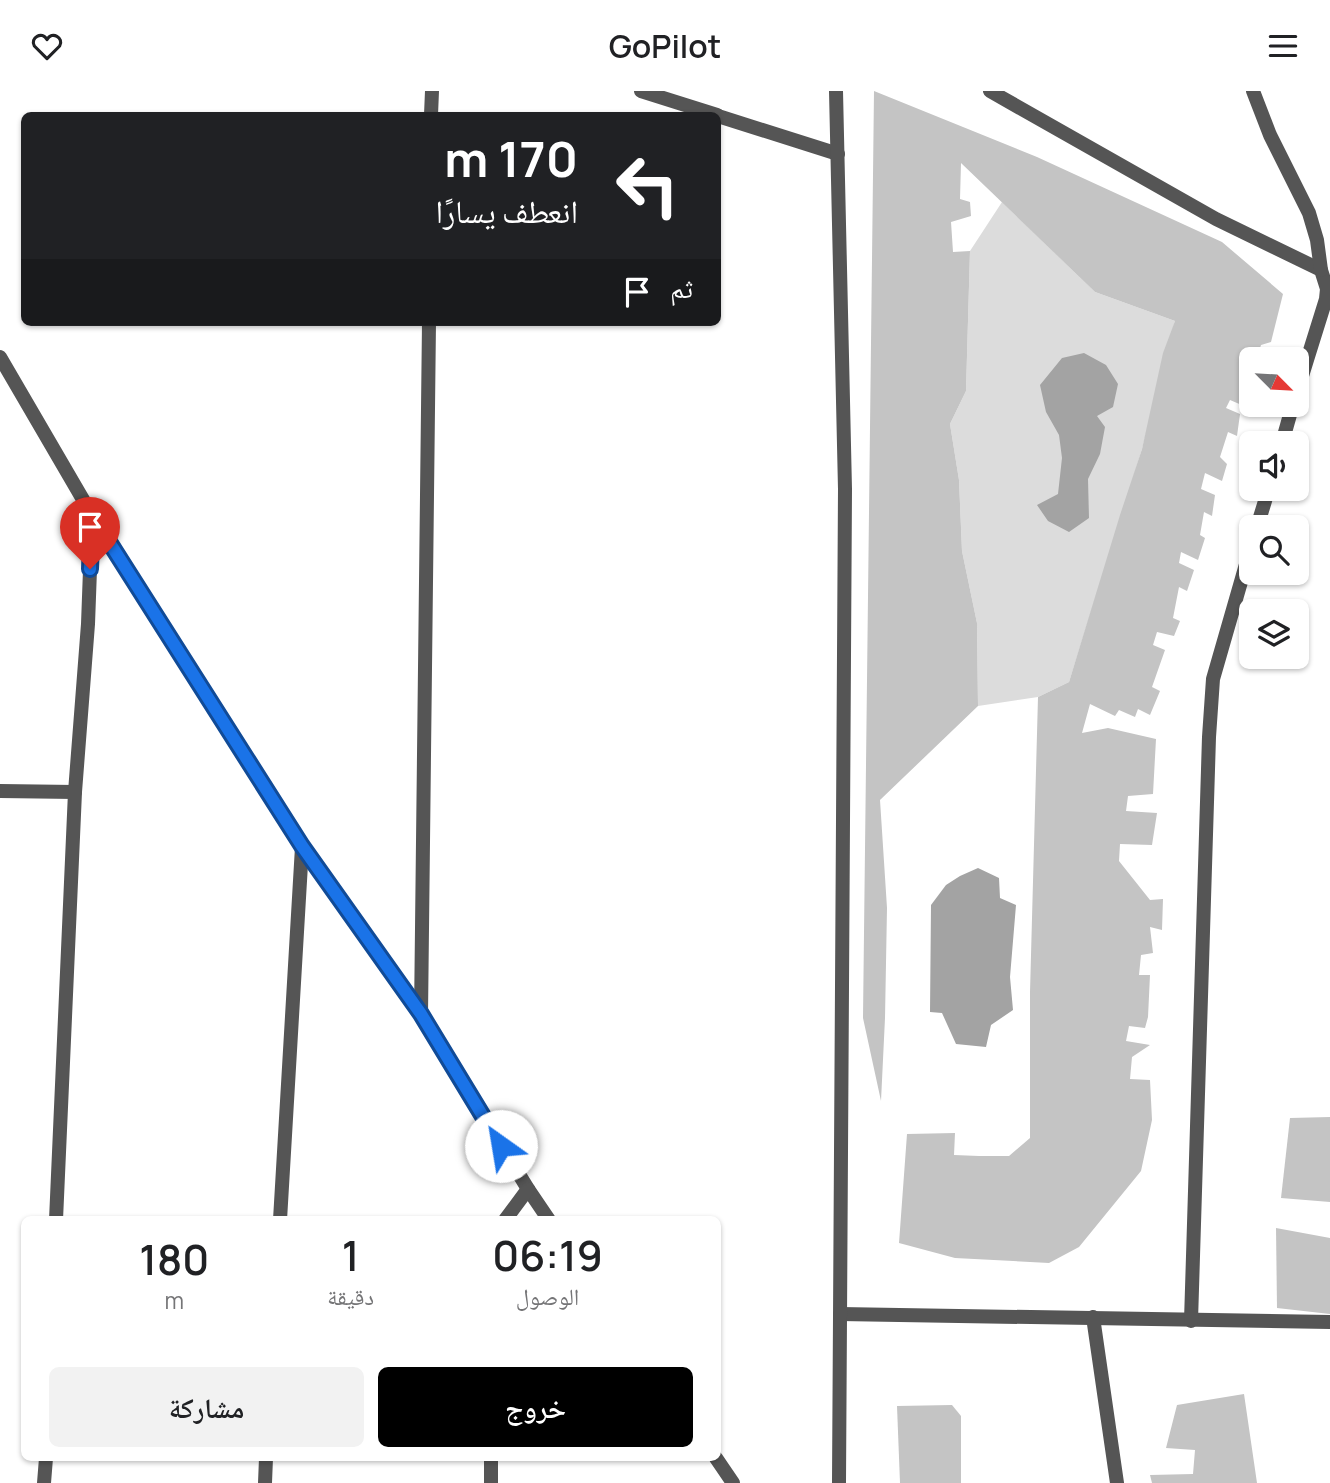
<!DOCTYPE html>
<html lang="ar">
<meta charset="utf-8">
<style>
body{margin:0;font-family:Manrope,"Noto Naskh Arabic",sans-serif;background:#f2f2f2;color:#202124;direction:rtl;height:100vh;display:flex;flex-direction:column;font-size:26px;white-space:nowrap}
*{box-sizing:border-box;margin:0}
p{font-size:23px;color:#757577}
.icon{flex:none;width:38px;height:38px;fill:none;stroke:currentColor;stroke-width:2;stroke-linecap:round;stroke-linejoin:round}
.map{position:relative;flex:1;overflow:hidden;direction:ltr}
.drawer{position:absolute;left:21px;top:1125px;width:700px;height:245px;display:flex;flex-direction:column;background:#fff;border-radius:10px;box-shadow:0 2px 5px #0004;direction:rtl}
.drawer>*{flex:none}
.hud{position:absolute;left:21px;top:21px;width:700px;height:214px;border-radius:10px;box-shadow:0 2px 5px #0004;direction:rtl;background:#202124;color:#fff;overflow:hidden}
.needle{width:46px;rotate:114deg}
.buttons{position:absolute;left:1239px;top:256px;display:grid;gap:14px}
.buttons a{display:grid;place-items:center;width:70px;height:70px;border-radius:10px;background:#fff;box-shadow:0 2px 5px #0004;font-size:35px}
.pin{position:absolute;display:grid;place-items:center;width:60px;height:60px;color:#fff;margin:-72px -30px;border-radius:50% 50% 50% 0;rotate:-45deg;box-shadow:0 0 7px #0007}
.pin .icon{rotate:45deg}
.me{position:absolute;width:77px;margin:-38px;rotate:328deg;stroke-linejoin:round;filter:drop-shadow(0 0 5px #0008)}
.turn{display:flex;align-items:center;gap:24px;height:147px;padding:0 28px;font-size:32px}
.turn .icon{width:91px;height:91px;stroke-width:2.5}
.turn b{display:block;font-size:49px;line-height:60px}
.then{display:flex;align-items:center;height:66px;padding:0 28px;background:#0003;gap:14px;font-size:26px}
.eta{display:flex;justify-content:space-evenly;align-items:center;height:119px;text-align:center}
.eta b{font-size:42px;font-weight:600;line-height:49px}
.cta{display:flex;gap:14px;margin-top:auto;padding:14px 28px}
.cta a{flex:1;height:80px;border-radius:10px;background:#000;color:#fff;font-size:28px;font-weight:600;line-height:80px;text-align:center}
.cta a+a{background:#f2f2f2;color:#202124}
header{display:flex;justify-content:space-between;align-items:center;height:91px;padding:0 28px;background:#fff;font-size:32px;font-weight:600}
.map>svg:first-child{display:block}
.green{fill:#dcdcdc}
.water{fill:#a3a3a3}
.building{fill:#c4c4c4}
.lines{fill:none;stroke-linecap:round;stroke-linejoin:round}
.minor{stroke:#555;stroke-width:14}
.tertiary{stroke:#555;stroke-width:14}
.route-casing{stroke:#114b97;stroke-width:18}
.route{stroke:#1a73e8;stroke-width:12}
</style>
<header><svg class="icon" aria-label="menu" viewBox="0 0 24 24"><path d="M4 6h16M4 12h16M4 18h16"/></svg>GoPilot<svg class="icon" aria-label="heart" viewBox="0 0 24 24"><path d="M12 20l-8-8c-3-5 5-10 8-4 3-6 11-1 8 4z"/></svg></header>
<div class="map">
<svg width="1330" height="1392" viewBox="0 0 1330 1392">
<rect width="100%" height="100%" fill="#fff"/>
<!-- green -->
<polygon class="green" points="1002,111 1095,201 1175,230 1142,358 1069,591 1038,606 978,615 977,532 962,460 959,389 950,333 966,300 970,160"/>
<!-- water -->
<g class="water">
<polygon points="1084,262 1106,274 1118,293 1113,316 1097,325 1105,336 1100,363 1088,388 1089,427 1069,441 1048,430 1037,414 1058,403 1062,367 1059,344 1046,321 1040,294 1062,267"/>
<polygon points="978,777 999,787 1000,807 1016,814 1010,886 1013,919 991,934 986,956 956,953 942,922 930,921 931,814 946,794 960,785"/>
</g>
<!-- building -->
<g class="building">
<polygon points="874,0 1037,66 1222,151 1283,203 1271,251 1261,254 1257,267 1250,266 1243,289 1251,292 1251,295 1244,315 1230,309 1226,317 1240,323 1237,345 1228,341 1220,366 1227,373 1222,390 1205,382 1201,398 1215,404 1212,425 1204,421 1200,444 1205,447 1198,469 1181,461 1179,472 1194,479 1187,500 1179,496 1173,527 1180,530 1174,545 1157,541 1153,554 1165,559 1152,596 1160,600 1150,624 1138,618 1135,626 1119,619 1115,625 1090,613 1082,642 1108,637 1156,648 1153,703 1128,705 1126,720 1157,722 1152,754 1120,753 1119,770 1150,809 1163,808 1162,839 1150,836 1153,862 1141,864 1139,884 1150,884 1148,926 1145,937 1129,935 1126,950 1150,954 1132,966 1130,988 1150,989 1152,1029 1141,1080 1079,1156 1049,1172 955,1167 899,1152 907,1043 955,1042 954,1064 979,1065 1009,1065 1030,1047 1030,901 1038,606 1069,591 1120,424 1142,358 1163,262 1175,230 1095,201 961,72 960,108 970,111 971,125 951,131 953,161 970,160 966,300 950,333 959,389 962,460 977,532 978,615 880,709 887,817 885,927 881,1010 863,927"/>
<polygon points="1330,1026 1330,1111 1281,1107 1290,1027"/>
<polygon points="1276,1137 1330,1147 1330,1223 1277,1217"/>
<polygon points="1244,1303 1257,1392 1152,1392 1150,1384 1193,1383 1195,1359 1166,1357 1177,1314"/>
<polygon points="952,1314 961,1325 961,1392 900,1392 897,1315"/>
</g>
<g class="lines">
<!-- minor -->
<g class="minor">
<polyline points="641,0 717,24"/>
<polyline points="990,0 1216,128 1321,179 1327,198 1326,208 1297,301"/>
<polyline points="1253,0 1270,44 1309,122 1317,149 1321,179"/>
<polyline points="431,24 432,0"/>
<polyline points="718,25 838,63"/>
<polyline points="0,266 92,424 302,756 421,924 528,1098 549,1129"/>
<polyline points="1282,352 1293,313"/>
<polyline points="1257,436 1269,397"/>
<polyline points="0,700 75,701"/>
<polyline points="421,924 429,231"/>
<polyline points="56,1129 75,701 88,533 92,424"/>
<polyline points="280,1129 302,756"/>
<polyline points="505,1129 528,1098"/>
<polyline points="840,1223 1330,1231"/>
<polyline points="1093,1226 1117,1392"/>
<polyline points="1191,1230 1209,646 1213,588 1251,456"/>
<polyline points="716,1367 733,1392"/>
<polyline points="44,1392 46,1367"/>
<polyline points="265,1392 266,1367"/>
<polyline points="491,1392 491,1367"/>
</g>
<!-- tertiary -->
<polyline class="tertiary" points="836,0 845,398 839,1392"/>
</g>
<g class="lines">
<defs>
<polyline id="route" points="90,478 92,424 302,755 421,923 501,1055"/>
</defs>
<!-- route casing -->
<use href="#route" class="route-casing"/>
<!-- route -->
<use href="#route" class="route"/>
</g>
</svg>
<div class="buttons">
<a><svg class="needle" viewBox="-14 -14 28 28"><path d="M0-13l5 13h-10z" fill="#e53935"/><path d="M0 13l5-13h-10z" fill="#757577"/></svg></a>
<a><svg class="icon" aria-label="sound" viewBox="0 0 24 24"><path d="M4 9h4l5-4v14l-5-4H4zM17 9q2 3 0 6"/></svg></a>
<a><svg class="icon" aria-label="search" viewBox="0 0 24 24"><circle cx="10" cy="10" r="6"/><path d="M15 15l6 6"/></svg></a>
<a><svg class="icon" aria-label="layers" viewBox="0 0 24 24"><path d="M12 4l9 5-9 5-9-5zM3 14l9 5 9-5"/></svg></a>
</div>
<div class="pin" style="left:90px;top:478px;background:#d93025"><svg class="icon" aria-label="arrive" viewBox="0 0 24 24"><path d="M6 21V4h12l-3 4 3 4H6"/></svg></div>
<svg class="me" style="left:501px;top:1055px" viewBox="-20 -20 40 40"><circle r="19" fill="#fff"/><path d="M0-13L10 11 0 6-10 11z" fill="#1a73e8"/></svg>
<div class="hud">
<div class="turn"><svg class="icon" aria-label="left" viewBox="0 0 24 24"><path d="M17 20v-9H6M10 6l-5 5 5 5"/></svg><div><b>170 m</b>انعطف يسارًا</div></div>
<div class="then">ثم<svg class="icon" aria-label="arrive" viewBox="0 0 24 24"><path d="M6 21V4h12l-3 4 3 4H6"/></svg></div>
</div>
<section class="drawer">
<div class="eta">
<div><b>06:19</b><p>الوصول</p></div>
<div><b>1</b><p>دقيقة</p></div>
<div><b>180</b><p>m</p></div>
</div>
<div class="cta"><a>خروج</a><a>مشاركة</a></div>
</section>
</div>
